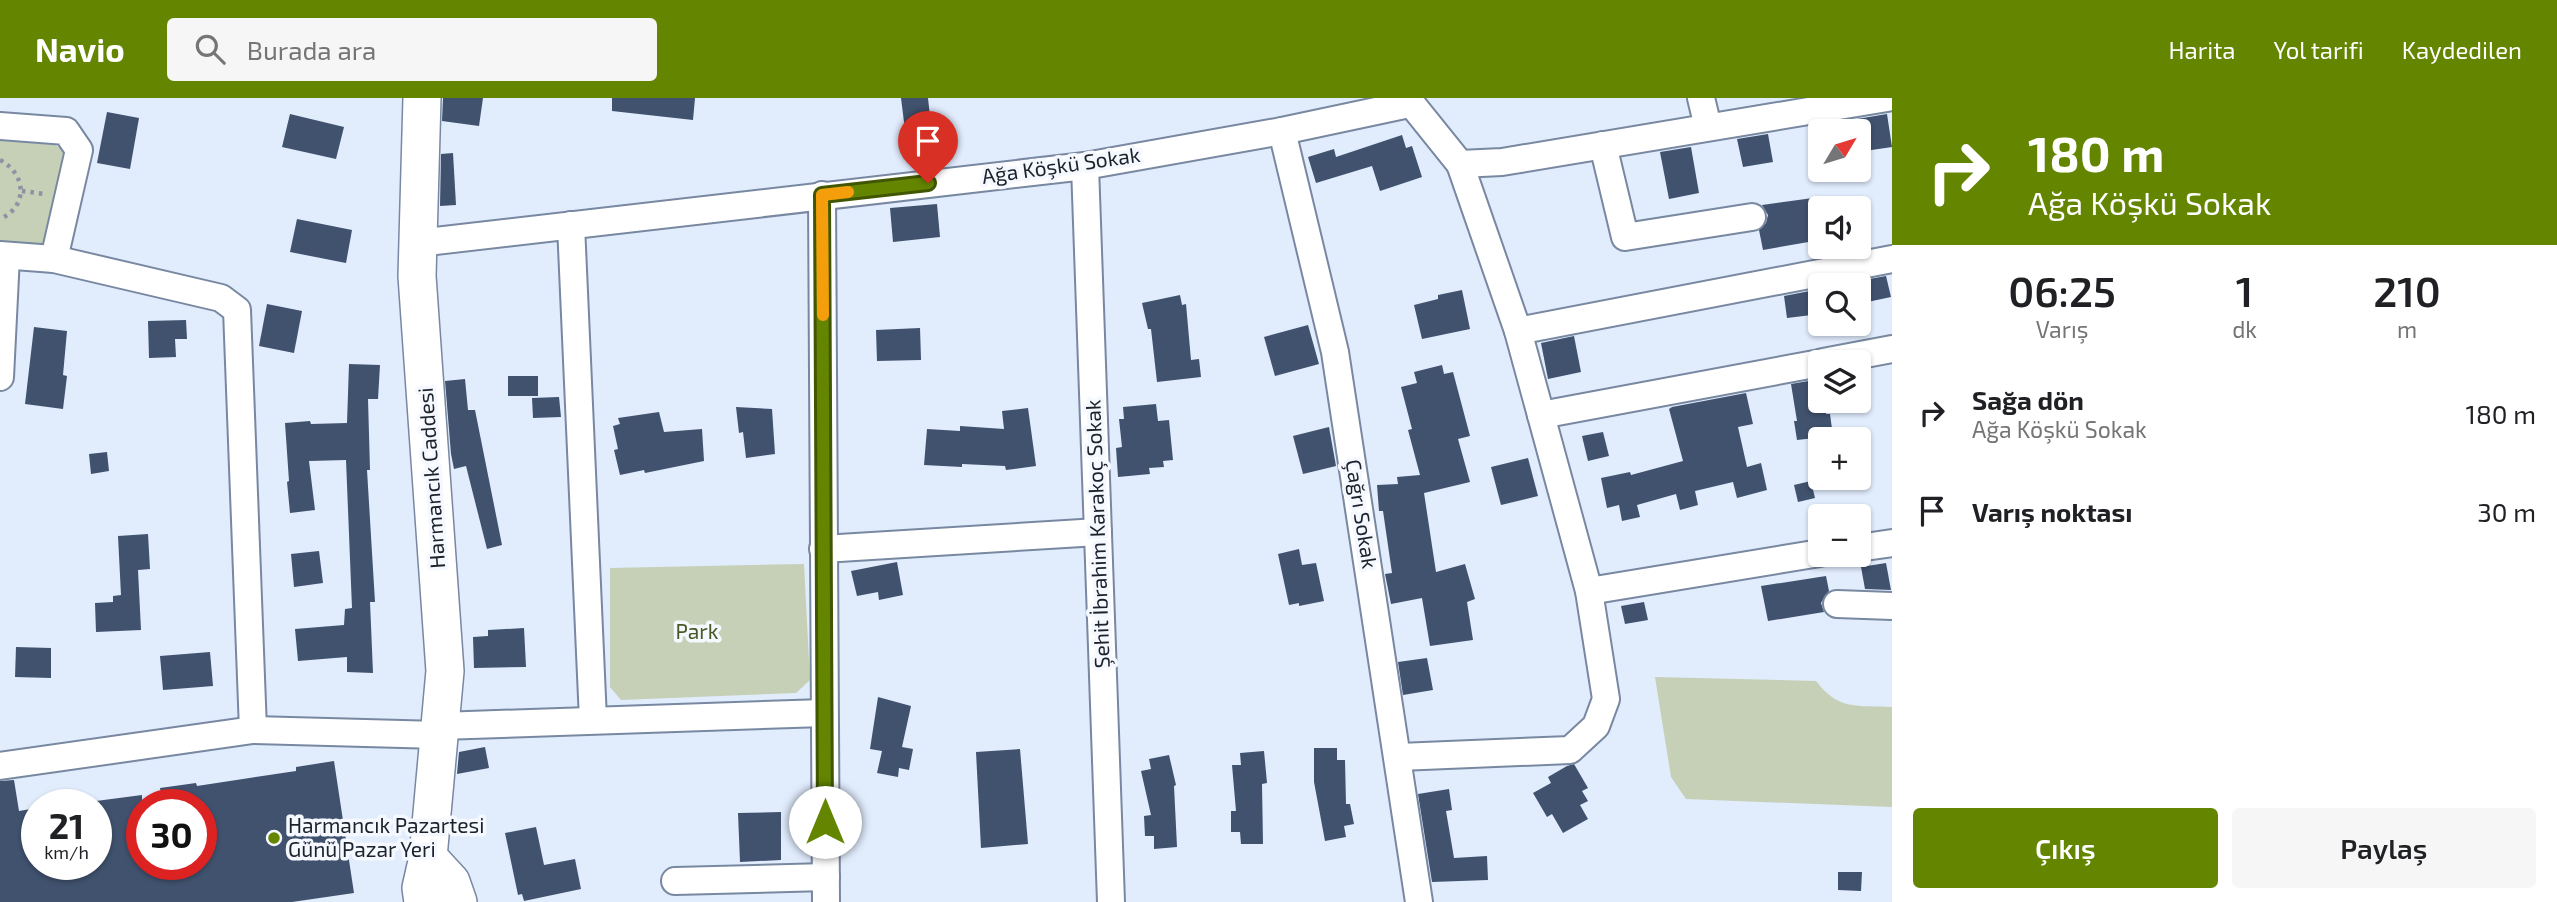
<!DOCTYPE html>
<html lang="tr">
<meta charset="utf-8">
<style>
body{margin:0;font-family:"Exo 2",sans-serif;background:#f6f6f6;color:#202124;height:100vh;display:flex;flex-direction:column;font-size:26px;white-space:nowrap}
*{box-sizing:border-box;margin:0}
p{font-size:23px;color:#757577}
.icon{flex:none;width:38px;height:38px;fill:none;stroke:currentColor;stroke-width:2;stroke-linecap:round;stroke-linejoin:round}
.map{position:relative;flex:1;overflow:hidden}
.details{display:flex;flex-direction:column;background:#fff;width:665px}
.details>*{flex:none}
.banner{background:#648500;color:#fff;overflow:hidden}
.needle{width:46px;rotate:52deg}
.controls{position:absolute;left:1808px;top:21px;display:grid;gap:14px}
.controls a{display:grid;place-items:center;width:63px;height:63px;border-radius:7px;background:#fff;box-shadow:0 2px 5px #0004;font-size:35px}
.speed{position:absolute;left:21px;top:691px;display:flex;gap:14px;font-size:35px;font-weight:700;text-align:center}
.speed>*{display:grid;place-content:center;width:91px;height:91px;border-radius:50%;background:#fff;box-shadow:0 2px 5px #0004;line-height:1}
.speed small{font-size:18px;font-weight:400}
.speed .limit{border:10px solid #d22;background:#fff;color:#111}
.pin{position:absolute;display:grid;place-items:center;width:60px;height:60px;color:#fff;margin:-72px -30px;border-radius:50% 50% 50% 0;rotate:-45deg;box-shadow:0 0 7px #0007}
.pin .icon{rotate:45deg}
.me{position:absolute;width:77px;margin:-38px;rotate:0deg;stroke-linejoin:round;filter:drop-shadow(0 0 5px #0008)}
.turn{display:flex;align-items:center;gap:24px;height:147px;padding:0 21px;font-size:32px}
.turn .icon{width:91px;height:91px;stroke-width:2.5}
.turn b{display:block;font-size:49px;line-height:60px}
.eta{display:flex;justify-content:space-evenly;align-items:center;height:119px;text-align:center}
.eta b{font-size:42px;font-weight:600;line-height:49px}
.primary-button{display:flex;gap:14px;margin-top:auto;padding:14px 21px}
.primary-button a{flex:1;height:80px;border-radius:7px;background:#648500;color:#fff;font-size:28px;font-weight:600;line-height:80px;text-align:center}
.primary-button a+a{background:#f6f6f6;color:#202124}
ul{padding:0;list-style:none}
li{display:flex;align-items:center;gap:21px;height:98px;padding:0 21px}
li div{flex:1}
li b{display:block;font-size:26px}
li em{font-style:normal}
header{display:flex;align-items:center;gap:42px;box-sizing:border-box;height:98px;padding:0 35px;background:#648500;color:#fff}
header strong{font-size:33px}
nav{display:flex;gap:38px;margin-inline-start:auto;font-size:24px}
.search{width:490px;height:63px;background:#f6f6f6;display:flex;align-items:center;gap:18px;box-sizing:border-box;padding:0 24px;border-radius:7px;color:#757577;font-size:26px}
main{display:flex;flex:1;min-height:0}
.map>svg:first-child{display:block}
.green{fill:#c5d0b6}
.building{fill:#40526e}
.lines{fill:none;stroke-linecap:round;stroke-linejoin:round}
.street-casing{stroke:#7888a1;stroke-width:30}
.secondary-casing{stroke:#7888a1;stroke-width:40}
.path{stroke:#8b94a2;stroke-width:4.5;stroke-dasharray:3.5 5;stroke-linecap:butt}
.street{stroke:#fff;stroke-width:26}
.secondary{stroke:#fff;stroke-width:37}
.route-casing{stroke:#415600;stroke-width:18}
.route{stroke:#648500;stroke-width:12}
.slow{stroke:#f59e0b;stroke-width:12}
.poi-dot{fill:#648500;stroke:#f5f8fe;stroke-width:2.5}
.labels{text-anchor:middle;stroke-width:7;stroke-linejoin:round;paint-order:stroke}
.street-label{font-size:21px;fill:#1c222c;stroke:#f5f8fe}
.park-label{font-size:21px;fill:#475923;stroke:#f5f8fe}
.poi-label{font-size:21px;fill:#1c222c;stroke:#f5f8fe;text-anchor:start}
</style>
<header>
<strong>Navio</strong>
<div class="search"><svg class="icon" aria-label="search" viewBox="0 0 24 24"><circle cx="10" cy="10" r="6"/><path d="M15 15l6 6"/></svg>Burada ara</div>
<nav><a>Harita</a><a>Yol tarifi</a><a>Kaydedilen</a></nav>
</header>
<main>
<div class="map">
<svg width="1892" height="804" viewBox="0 0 1892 804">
<rect width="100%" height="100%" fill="#e1ecfd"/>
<!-- green -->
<g class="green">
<polygon points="0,42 55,47 68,54 51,143 32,151 0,147"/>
<polygon points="804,466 810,582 796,595 621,602 610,589 610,470"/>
<path d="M1655,579L1816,583C1839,613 1857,607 1892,609V709L1686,701L1671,679Z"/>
</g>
<!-- building -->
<g class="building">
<polygon points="443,0 483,0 479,28 442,23"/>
<polygon points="612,0 695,0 693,22 612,13"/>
<polygon points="901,0 928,0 932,37 906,40"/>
<polygon points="107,14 139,20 130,71 97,65"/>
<polygon points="290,16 344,29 336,61 282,49"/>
<polygon points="1887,16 1892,49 1858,54 1858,33 1815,33 1815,28"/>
<polygon points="1768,36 1773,64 1743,69 1737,41"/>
<polygon points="1402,37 1406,50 1412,48 1422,79 1380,93 1372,68 1316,85 1308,59 1334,51 1336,59"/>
<polygon points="1691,49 1699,95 1669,101 1660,54"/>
<polygon points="453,55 456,107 440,108 441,56"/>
<polygon points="1820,99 1820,142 1763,152 1759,132 1766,125 1768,117 1762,107"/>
<polygon points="937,106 940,139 893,144 890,110"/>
<polygon points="297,121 352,132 346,165 290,154"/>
<polygon points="1886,178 1891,199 1858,206 1858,183"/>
<polygon points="1820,191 1820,216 1787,220 1784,198"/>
<polygon points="1462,192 1470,231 1422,241 1414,207 1438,201 1438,197"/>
<polygon points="1180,197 1182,207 1186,206 1191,262 1199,261 1201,279 1157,284 1151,231 1148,231 1142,205"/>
<polygon points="267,206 302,213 294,255 259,248"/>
<polygon points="186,222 187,241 175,241 176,259 149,260 148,223"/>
<polygon points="1308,227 1319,266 1275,278 1264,239"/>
<polygon points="34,229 67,233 63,277 67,278 63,311 25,306"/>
<polygon points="920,230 921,262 877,263 876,232"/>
<polygon points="1574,238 1581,274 1548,281 1541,245"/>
<polygon points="349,266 380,267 378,301 368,301 370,372 367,372 375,504 370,504 373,575 347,574 347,559 298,563 295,531 344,527 345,511 352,510 346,362 309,363 315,412 290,415 287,384 289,383 285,325 310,323 311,326 347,325"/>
<polygon points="1442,267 1444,276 1453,274 1470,338 1458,341 1470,384 1424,395 1436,474 1465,466 1475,501 1467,504 1473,542 1430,548 1422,500 1391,506 1385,476 1392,475 1383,413 1379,413 1377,387 1398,386 1397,379 1420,377 1408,332 1412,331 1401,289 1417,285 1414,274"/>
<rect x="508" y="278" width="30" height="20"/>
<polygon points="465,281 468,312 475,312 502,447 487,451 466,368 454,371 451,356 445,283"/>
<polygon points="1820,281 1820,303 1824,303 1826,316 1830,316 1833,338 1797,342 1794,323 1797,323 1791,286"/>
<polygon points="1746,295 1753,326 1738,329 1747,369 1761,365 1767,392 1737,400 1733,384 1695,393 1698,407 1680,412 1676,396 1637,407 1640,419 1622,423 1619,407 1607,410 1601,380 1630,374 1631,377 1683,363 1669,311 1672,309"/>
<polygon points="559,299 561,319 533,320 532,300"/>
<polygon points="1156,306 1158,323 1169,322 1173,362 1163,363 1164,369 1149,370 1150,376 1118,379 1116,350 1122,349 1119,321 1124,321 1123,309"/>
<polygon points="736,309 772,311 775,356 746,360 743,334 739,335"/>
<polygon points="1028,310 1036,368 1006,372 1005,368 962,366 962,369 924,367 927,331 960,333 960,328 1004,331 1002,313"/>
<polygon points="659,314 664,334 702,331 704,363 645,375 644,372 620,377 614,352 618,351 613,328 620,326 618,320"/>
<polygon points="1329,329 1336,368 1303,376 1293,338"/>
<polygon points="1603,334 1609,358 1588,363 1582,338"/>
<polygon points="107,354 109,373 91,376 89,356"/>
<polygon points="1528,360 1538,398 1501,407 1491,369"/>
<polygon points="1811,383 1815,400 1798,404 1794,387"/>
<polygon points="148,436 150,471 138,472 141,532 96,534 95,505 113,504 113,498 121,497 118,438"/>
<polygon points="1299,451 1302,467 1316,465 1324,503 1299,508 1299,505 1289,507 1278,456"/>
<polygon points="319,453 323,485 294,489 291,456"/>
<polygon points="897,464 903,497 879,502 878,494 857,498 851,473"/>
<polygon points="1886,465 1891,492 1865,491 1861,469"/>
<polygon points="1826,478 1829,493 1821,505 1824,514 1768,523 1761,488"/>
<polygon points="1644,504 1648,522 1625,526 1621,508"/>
<polygon points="524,530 526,569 474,570 473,539 488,538 488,532"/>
<polygon points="16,549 51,550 51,580 15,579"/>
<polygon points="210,554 213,588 163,592 160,558"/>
<polygon points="1427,560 1433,592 1403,597 1398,564"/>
<polygon points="878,599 911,608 902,649 913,651 909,672 899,670 898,679 877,675 882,653 870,651"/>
<polygon points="485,649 489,670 457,676 459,654"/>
<polygon points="1314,650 1337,650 1337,662 1345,662 1346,706 1350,706 1354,726 1344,728 1346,739 1325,743 1314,684"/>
<polygon points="1020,651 1028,746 981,750 976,654"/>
<polygon points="1264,653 1267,685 1262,686 1263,746 1241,746 1240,734 1231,734 1231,713 1236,713 1232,667 1241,667 1240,655"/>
<polygon points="1169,657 1176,687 1174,688 1177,749 1154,751 1154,738 1145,738 1144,718 1151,717 1141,673 1151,671 1149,661"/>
<polygon points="334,663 354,795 292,804 0,804 0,683 14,682 19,713 37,710 37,766 96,766 96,703 142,697 142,766 201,766 201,707 163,707 160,690 196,685 197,688 296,673 296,669"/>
<polygon points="1574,666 1588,690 1582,693 1588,703 1580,707 1588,721 1563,735 1552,716 1547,719 1533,695 1551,685 1548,679 1567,668"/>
<polygon points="1449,691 1452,712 1446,713 1454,760 1487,758 1488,782 1432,784 1418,696"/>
<polygon points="781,714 781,762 740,764 738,715"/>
<polygon points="536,729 544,767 575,761 581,791 524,803 522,796 518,797 505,735"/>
<polygon points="1838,774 1862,774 1861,793 1838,792"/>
</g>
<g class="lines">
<defs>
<g id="street">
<polyline points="1407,0 1460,66 1502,64 1887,0"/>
<polyline points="1701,0 1708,29"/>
<polyline points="0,28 66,33 79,52 54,161"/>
<polyline points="1282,33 1335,254 1419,804"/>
<polyline points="1603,47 1625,139 1752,119"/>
<polyline points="1085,68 1111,804"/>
<polyline points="822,97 826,804"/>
<polyline points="571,127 593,622"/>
<polyline points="418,145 1085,68 1282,33 1409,6"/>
<polyline points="0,157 54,161 221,200 237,212 253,632"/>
<polyline points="1518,233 1892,161"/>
<polyline points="1823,264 1892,251"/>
<polyline points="0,279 6,158"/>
<polyline points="1541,317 1820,265"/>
<polyline points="1858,450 1892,445"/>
<polyline points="823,451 1098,434"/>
<polyline points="1589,493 1820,455"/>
<polyline points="1837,506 1892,508"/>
<polyline points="440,628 824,615"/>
<polyline points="1399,659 1570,652 1596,628 1606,601 1589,493 1518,233 1460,66"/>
<polyline points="0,668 253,632 439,637"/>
<polyline points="675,783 826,779"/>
</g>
<g id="secondary">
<polyline points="422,0 417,178 445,573 428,759 421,790 423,804"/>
<polyline points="428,759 451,784 458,804"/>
</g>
</defs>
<!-- street casing -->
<use href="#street" class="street-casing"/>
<!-- secondary casing -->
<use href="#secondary" class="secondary-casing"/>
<!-- path -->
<g class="path">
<path d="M0,62C27,76 28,109 0,121"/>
<polyline points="22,93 45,96"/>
</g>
<!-- street -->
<use href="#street" class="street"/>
<!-- secondary -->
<use href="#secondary" class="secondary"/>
</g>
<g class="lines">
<defs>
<polyline id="route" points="825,724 822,97 928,85"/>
</defs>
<!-- route casing -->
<use href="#route" class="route-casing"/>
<!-- route -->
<use href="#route" class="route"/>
<!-- slow -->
<polyline class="slow" points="823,217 822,97 848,94"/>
</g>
<!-- markers -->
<circle class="poi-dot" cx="274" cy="740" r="7"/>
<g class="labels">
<!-- street labels -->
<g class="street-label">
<text transform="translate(1061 68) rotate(-8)" y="7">Ağa Köşkü Sokak</text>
<text transform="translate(432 380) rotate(-94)" y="7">Harmancık Caddesi</text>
<text transform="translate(1361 416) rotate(81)" y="7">Çağrı Sokak</text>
<text transform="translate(1098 436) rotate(-92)" y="7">Şehit İbrahim Karakoç Sokak</text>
</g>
<!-- park labels -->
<g class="park-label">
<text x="697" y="541">Park</text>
</g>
<!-- poi labels -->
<g class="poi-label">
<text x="288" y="735">Harmancık Pazartesi<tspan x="288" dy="24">Günü Pazar Yeri</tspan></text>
</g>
</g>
</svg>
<div class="controls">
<a><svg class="needle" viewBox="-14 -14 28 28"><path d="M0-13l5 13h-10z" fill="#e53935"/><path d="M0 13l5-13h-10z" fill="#757577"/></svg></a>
<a><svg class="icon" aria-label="sound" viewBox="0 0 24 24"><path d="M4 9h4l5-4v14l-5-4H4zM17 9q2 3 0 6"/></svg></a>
<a><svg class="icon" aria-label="search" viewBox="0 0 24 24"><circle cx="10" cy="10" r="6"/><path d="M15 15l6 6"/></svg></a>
<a><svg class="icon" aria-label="layers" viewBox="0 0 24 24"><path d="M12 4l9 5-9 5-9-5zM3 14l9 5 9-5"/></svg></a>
<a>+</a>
<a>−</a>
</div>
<div class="speed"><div>21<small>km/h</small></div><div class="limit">30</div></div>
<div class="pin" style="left:928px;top:85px;background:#d93025"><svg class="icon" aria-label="arrive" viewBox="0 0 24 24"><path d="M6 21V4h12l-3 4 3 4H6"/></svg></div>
<svg class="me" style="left:825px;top:724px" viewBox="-20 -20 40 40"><circle r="19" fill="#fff"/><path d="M0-13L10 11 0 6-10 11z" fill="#648500"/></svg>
</div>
<section class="details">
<div class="banner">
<div class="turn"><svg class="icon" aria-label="right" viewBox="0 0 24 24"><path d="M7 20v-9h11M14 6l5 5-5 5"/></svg><div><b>180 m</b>Ağa Köşkü Sokak</div></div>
</div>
<div class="eta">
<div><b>06:25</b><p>Varış</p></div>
<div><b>1</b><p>dk</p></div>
<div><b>210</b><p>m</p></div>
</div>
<ul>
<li><svg class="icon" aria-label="right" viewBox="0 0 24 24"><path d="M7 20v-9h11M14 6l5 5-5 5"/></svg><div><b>Sağa dön</b><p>Ağa Köşkü Sokak</p></div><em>180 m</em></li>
<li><svg class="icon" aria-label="arrive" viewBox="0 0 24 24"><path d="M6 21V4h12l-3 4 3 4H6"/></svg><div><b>Varış noktası</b></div><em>30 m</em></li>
</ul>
<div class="primary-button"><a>Çıkış</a><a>Paylaş</a></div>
</section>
</main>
